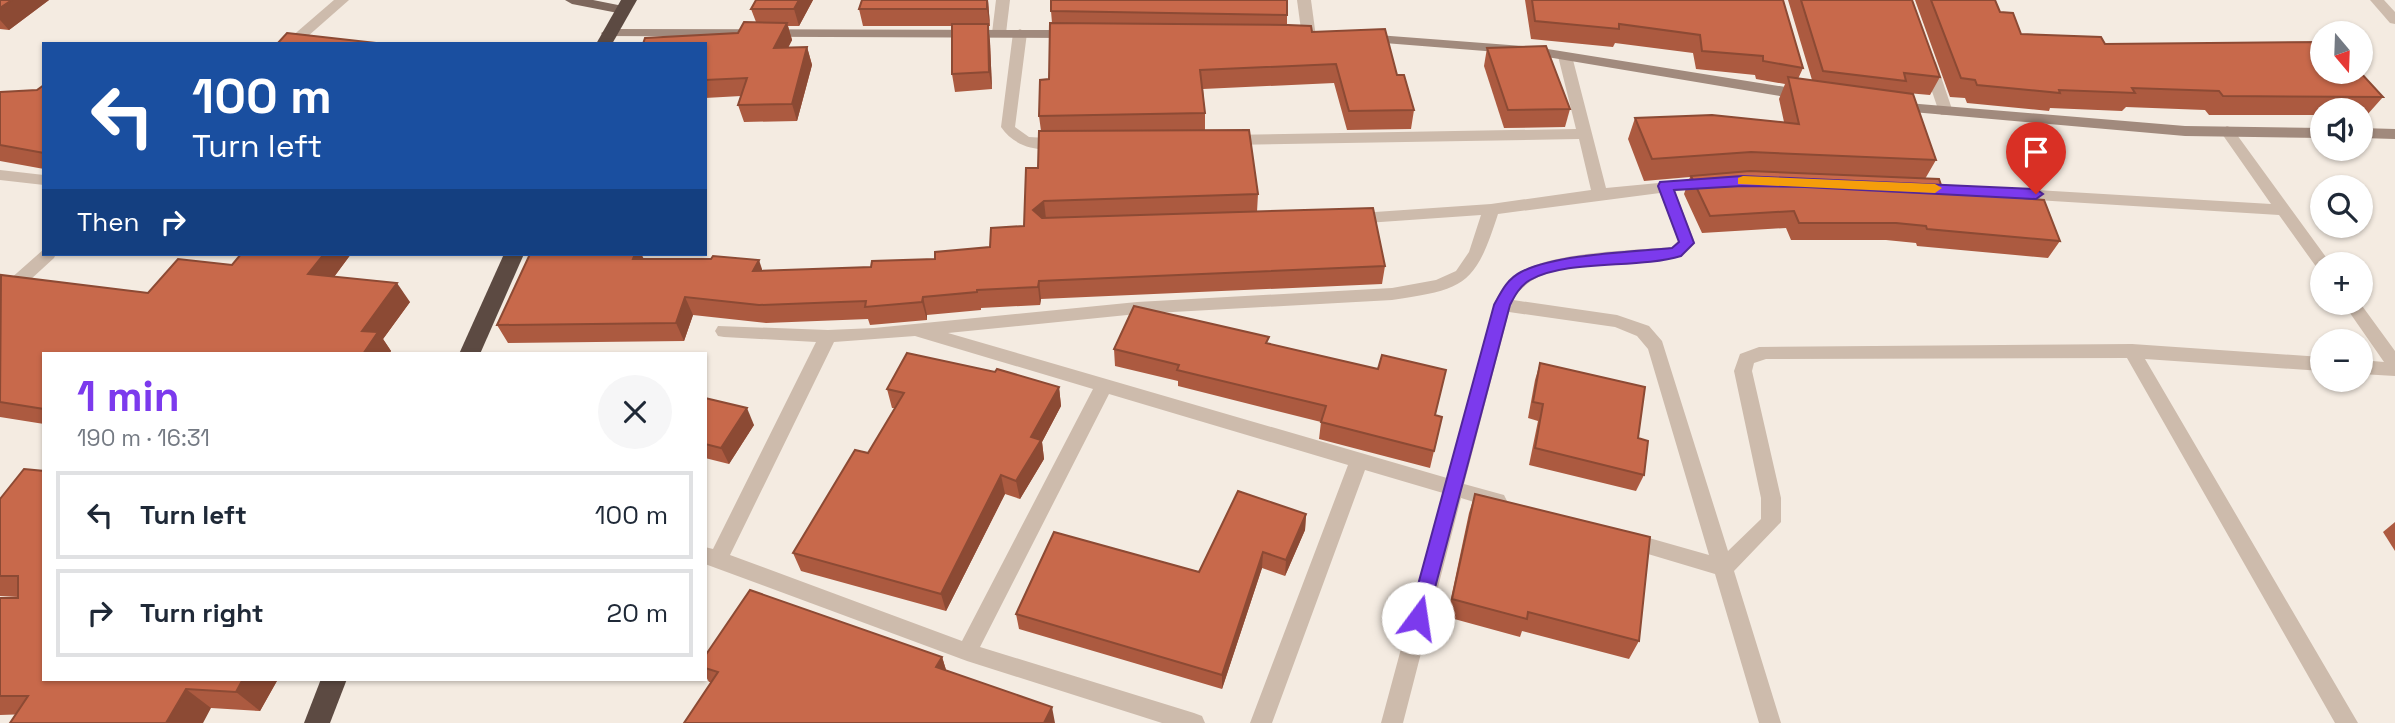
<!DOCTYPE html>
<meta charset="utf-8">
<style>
body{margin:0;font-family:"Space Grotesk",sans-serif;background:#f6f6f7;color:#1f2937;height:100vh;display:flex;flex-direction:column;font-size:26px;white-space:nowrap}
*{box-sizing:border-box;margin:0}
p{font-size:23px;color:#747a83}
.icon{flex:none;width:38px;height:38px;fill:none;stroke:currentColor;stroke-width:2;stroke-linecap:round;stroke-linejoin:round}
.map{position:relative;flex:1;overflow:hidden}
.sheet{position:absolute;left:42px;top:352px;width:665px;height:329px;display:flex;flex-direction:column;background:#fff;border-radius:0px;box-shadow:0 2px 5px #0004}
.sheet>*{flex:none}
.banner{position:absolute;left:42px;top:42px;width:665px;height:214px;border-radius:0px;box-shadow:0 2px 5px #0004;background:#1a4fa0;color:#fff;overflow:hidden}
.needle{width:46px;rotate:161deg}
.buttons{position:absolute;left:2310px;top:21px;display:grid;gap:14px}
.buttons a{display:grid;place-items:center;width:63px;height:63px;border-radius:50%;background:#fff;box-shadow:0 2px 5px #0004;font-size:35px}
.pin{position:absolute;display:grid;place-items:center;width:60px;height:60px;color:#fff;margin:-72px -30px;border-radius:50% 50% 50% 0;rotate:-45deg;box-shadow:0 0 7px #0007}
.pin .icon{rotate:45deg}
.me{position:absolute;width:77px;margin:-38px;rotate:14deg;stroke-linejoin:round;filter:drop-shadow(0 0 5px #0008)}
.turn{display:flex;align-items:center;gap:24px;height:147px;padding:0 35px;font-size:32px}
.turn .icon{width:91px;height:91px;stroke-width:2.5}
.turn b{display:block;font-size:49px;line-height:60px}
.then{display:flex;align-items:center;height:66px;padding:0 35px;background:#0003;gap:14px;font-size:26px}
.round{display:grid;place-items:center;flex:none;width:74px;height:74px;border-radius:37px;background:#f6f6f7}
.overview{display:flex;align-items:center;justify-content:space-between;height:119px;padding:0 35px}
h1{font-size:42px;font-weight:700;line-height:52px;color:#7c3aed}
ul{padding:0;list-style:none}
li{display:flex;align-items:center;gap:21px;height:88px;margin:0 14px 10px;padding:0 21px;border:4px solid #e0e1e3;border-radius:0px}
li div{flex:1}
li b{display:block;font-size:26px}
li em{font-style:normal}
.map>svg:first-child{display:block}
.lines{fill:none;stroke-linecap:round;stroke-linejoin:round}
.street{fill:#cdbbac;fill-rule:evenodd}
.secondary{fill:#a18a7d;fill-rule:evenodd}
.primary{fill:#7d675c;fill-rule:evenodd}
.highway{fill:#5c4a42;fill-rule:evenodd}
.wall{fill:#ac5a40}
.shaded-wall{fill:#8c4a34}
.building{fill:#c8694b;stroke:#8c4a34;stroke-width:2}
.route{fill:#7c3aed;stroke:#51269a;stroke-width:2}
.slow{fill:#f59e0b}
</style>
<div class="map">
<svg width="2395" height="723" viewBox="0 0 2395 723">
<rect width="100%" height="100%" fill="#f4ebe1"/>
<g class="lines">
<!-- street -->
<g class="street">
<polygon points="334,0 349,0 299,44 283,44"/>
<polygon points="996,0 1010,0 1006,33 999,37 992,33"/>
<polygon points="1297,0 1311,0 1316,37 1314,40 1309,41 1302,37"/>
<polygon points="2370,0 2384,0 2395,12 2395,24 2390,23"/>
<path d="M1020,29L1027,33L1015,127L1029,137L1065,139L1068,143L1065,147C1041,153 1015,148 1001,127L1013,33Z"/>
<path d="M1565,52L1572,56L1606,188L1711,178L1719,183L1711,188L1675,191L1695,243L1682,256C1635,270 1541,251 1513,300L1617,315L1649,326L1662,341L1728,551L1761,519V498L1734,371L1740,354L1759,347L2132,344L2322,357V371L2145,359L2358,723H2335L2127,358L1766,359L1754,363L1752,371L1781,498V522L1734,571L1781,723H1759L1715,574L1628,548L1621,546L1618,540L1621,534L1628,532L1709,555L1648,349L1637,336L1615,327L1509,312L1464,484L1504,495L1507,501L1504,507L1497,509L1461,498L1403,723H1381L1443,493L1365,470L1272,723H1250L1348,465L1109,394L980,647L1194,713L1202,716L1205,723H1162L967,661L705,564V547L713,549L816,342L724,337L718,336L715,331L718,326L828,330L874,328L1137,302L1392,288L1436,280L1456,271L1469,252L1481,215L1352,224L1344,218L1346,214L1491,204L1591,190L1579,139L1228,145L1220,140L1228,135L1576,129L1558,56ZM1660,193L1678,241L1672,247C1632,251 1542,251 1512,278C1503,285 1498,295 1494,305L1447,478L948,333L1137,314L1392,300C1465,289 1475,286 1498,214ZM915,336L1093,389L962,641L730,555L834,342Z"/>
<polygon points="1929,58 1936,62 1953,112 1951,115 1941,115 1939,112 1922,62"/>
<polygon points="2227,126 2232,128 2331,264 2322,264 2322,270 2317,268 2279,215 1921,193 1913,188 1921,183 2271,204 2220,131"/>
<polygon points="0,170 44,175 44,185 0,180"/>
<polygon points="44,249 44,254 56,254 54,258 6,302 0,304 0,288"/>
<polygon points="2343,303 2360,303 2395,351 2395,376 2361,374 2361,360 2384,362"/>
</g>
<!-- secondary -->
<g class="secondary">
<polygon points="608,29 1073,30 1080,34 1073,38 603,36 601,33"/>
<polygon points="1364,34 1535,47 1804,90 1811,95 1804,100 1535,55 1359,41 1359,35"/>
<polygon points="1895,102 2185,126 2322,128 2322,138 2185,136 1890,110 1888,107"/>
<polygon points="2361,128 2395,129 2395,139 2361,138"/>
</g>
<!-- primary -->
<polygon class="primary" points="565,0 593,0 628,7 630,10 623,14 572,4"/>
<!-- highway -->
<g class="highway">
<polygon points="621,0 637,0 612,44 596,44"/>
<polygon points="504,254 524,254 480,354 459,354"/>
<polygon points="321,679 347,679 330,723 304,723"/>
</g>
</g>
<!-- wall -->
<g class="wall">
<polygon points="0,0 49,0 9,30 0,29"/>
<polygon points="756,0 813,0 799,26 788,26 792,40 788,48 807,47 812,65 797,121 744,122 738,105 741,96 705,98 705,44 738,33 756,22 751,9"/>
<polygon points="862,0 988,0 990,26 988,26 990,42 992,89 955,92 952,74 952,26 863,26 859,9"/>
<polygon points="1525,0 1783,0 1803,68 1798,79 1812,80 1788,0 1912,0 1940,77 1930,95 1907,93 1936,160 1925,179 1943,191 2060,241 2048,258 1917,246 1916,243 1886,240 1791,240 1786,228 1702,233 1684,194 1690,177 1644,181 1628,139 1635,118 1784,122 1779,99 1785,84 1756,79 1755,75 1696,69 1693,53 1615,43 1613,47 1531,39"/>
<polygon points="1915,0 1995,0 2000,12 2021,34 2105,44 2383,97 2367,115 2361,115 2361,110 2322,110 2322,115 2209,115 2205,110 2126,107 2122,111 2050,108 2049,111 1967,103 1965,98 1950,97"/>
<polygon points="1051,11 1287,15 1287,25 1312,32 1397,75 1414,110 1411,129 1347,130 1334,83 1203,89 1205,113 1205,130 1258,194 1257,212 1385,266 1382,284 1041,299 1040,305 981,308 981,310 927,315 927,320 870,325 868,319 766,323 693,315 684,341 508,343 497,325 530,254 641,254 644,259 763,271 871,267 935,259 990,247 1024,226 1038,168 1041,131 1039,116 1049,79 1052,23"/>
<polygon points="1487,48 1570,109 1565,127 1504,128 1484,66"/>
<polygon points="44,85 44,169 0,161 0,92 37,90"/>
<polygon points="241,254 351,254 334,277 410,302 383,339 391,351 389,354 44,354 44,424 0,417 0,275 148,293 232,265"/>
<polygon points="1268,343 1435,415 1442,417 1430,468 1319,439 1321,422 1178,386 1178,381 1115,366 1114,349"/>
<polygon points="1540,363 1638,438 1644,475 1636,491 1529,465 1538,421 1528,418 1535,380"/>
<polygon points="1059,387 1061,406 1042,442 1044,459 1020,499 1005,494 946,611 801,571 793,553 868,453 895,408 892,408 887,389"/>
<polygon points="705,398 754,425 729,464 705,458"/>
<polygon points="1475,494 1639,641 1629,659 1522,631 1520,637 1447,617 1469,513"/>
<polygon points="0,499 278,679 260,711 211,708 0,715 0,598 18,598 18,597 0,596"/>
<polygon points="1306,514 1305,530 1285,576 1262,568 1222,689 1019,629 1016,614 1199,572"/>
<polygon points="2395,522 2395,551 2383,532"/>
<polygon points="705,656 942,657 946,670 711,682 709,682 705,675"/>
</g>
<!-- shaded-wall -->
<g class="shaded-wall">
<polygon points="12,0 49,0 9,30 0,20 0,8"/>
<polygon points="799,0 813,0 799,26 794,9"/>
<polygon points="986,0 988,0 990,26 987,9"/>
<polygon points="787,23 792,40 779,65 774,48"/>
<polygon points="988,24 990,42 992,89 989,72"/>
<polygon points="807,47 812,65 797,121 792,104"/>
<polygon points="1044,201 1046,219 1035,228 1033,210"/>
<polygon points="324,254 351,254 322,293 308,274"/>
<polygon points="635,254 641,254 647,265 633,259"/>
<polygon points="759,260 765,278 753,271"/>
<polygon points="1039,281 1041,299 1040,305 1038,287"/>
<polygon points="397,283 410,302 383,339 391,351 389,354 363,354 362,331"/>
<polygon points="685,297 693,315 684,341 676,323"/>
<polygon points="923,297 927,315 927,320 922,302"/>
<polygon points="1059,387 1061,406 1042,442 1044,459 1020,499 1016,481 1031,437"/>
<polygon points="747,408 754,425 729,464 721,448"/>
<polygon points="1001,475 1005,494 946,611 941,594"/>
<polygon points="1306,514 1305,530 1285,576 1286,560"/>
<polygon points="1263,552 1262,568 1222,689 1222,675"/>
<polygon points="942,657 947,673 936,667"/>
<polygon points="243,679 278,679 260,711 236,692"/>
<polygon points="186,689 211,708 203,723 166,723"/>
<polygon points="1052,707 1055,723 1044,723"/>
</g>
<!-- building -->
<g class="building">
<polygon points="0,0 12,0 0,8"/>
<polygon points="756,0 799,0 794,9 751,9"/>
<polygon points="862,0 987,0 987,9 859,9"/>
<polygon points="1051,0 1287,0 1287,15 1051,11"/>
<polygon points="1532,0 1783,0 1803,68 1763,61 1763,56 1702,51 1700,35 1619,24 1619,29 1535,21"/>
<polygon points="1801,0 1912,0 1940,77 1904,73 1906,81 1823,71"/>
<polygon points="1931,0 1995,0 2000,12 2013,13 2021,34 2101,37 2105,44 2322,42 2322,72 2360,72 2383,97 2223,96 2219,91 2132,88 2135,93 2059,90 2060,93 1977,85 1975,80 1961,78"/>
<polygon points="744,22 787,23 774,48 807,47 792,104 738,105 747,78 705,80 705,44 643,44 645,38 738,33"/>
<polygon points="1050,23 1288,25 1311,26 1312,32 1385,29 1397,75 1404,75 1414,110 1349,111 1336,64 1200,70 1205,113 1039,116 1040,80 1049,79"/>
<polygon points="952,24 988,24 989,72 952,74"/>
<polygon points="287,33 385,44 277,44"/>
<polygon points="1546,46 1570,109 1508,110 1487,48"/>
<polygon points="1788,77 1913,94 1936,160 1751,152 1652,159 1635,118 1712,115 1799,124"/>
<polygon points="44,85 44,153 0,145 0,92 37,90"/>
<polygon points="1249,130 1258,194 1044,201 1033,210 1042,218 1373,208 1385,266 1039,281 1038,287 977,290 977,292 923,297 922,302 865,307 866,301 759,305 685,297 676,323 497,325 530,254 635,254 633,259 711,259 713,256 759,260 753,271 871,267 872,261 935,259 935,252 990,247 991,228 1024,226 1026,168 1038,168 1039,131"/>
<polygon points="1750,171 1939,179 1943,191 2044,200 2060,241 1927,229 1926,226 1896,223 1799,223 1794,211 1710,216 1691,176"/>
<polygon points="241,254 324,254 308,274 397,283 362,331 378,332 363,354 44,354 44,409 0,402 1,275 148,293 178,259 232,265"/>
<polygon points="1134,306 1269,337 1266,343 1378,369 1382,355 1446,370 1435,415 1442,417 1434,451 1321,422 1326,406 1177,370 1179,365 1114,349"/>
<polygon points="907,353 995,372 997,369 1059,387 1031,437 1041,440 1016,481 1001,475 941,594 793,553 855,450 868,453 904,393 887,389"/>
<polygon points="1540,363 1645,387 1638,438 1648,441 1644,475 1535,448 1543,404 1533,402"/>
<polygon points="705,398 747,408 721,448 705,444"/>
<polygon points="24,469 44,471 44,679 243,679 236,692 186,689 166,723 10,723 28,696 0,696 0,598 18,598 18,576 0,576 0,499"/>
<polygon points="1238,491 1306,514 1286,560 1263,552 1222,675 1016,614 1054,532 1199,572"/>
<polygon points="1475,494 1650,537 1639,641 1528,612 1527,619 1452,599"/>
<polygon points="750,590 942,657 936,667 1052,707 1044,723 684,723 718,672 705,668 705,656"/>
</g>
<!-- route -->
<path class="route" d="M1742,176L2036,189L2043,194L2036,199L1805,187L1742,186L1674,190L1694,243L1681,256C1639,269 1567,259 1530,280C1520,286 1515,295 1510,305L1427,618L1425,624H1412L1409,618L1494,305C1501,292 1507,279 1521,272C1557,254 1631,252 1672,248L1679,242L1658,186L1660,182Z"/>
<!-- slow -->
<polygon class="slow" points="1743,176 1935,184 1942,188 1935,193 1738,184 1738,178"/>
</svg>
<div class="buttons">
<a><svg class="needle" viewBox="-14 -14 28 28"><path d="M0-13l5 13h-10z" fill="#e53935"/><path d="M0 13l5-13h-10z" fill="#747a83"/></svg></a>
<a><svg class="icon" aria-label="sound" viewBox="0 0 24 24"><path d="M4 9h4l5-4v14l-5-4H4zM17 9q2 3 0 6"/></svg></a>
<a><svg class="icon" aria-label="search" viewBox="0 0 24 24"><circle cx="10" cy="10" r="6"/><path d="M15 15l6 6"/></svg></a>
<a>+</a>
<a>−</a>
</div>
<div class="pin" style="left:2036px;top:194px;background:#d93025"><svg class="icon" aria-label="arrive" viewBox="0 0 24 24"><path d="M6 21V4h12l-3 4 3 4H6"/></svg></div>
<svg class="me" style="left:1418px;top:618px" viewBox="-20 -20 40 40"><circle r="19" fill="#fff"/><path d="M0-13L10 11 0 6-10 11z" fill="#7c3aed"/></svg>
<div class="banner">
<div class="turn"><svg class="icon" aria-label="left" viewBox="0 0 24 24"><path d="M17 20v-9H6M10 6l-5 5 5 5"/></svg><div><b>100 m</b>Turn left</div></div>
<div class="then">Then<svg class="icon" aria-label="right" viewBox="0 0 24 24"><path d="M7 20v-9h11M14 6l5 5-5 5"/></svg></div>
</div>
<section class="sheet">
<div class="overview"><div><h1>1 min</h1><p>190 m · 16:31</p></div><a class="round"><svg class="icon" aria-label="close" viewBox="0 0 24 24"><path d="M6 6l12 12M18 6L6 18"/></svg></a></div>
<ul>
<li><svg class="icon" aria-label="left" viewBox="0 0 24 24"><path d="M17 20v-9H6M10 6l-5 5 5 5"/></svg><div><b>Turn left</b></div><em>100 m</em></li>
<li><svg class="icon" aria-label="right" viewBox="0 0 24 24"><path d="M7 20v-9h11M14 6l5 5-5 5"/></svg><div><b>Turn right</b></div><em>20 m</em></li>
</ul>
</section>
</div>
